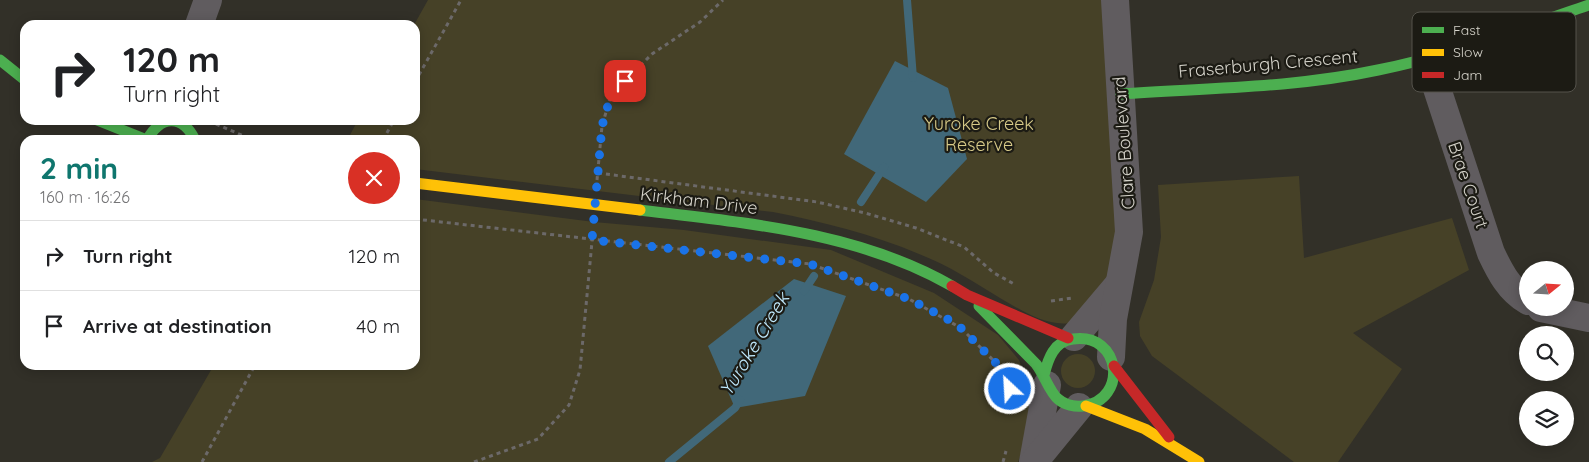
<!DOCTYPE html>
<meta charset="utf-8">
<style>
body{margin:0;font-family:Quicksand,sans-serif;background:#f2f2f2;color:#202124;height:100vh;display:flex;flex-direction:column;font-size:19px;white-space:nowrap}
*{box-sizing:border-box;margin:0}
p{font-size:16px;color:#757577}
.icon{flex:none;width:28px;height:28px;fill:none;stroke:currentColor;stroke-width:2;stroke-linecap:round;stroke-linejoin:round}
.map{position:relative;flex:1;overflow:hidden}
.side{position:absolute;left:20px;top:135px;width:400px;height:235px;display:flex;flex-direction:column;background:#fff;border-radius:15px;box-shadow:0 2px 12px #0003}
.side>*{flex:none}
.top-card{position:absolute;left:20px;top:20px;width:400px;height:105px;border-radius:15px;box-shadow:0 2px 12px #0003;background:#fff;color:#202124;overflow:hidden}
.needle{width:32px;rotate:72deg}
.tools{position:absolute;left:1519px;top:261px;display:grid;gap:10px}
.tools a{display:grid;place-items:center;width:55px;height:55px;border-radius:50%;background:#fff;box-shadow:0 2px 12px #0003;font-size:25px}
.pin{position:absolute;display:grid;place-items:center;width:42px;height:42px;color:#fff;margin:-21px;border-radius:10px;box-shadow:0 2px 8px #0006}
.me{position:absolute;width:55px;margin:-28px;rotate:335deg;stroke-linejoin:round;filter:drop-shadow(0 0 4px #0008)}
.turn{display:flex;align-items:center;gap:18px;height:105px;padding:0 20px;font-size:22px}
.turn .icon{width:65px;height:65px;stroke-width:2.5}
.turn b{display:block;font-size:35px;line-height:42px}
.round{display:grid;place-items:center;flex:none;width:52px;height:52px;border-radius:26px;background:#f2f2f2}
.summary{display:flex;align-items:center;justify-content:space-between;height:85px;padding:0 20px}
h1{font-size:30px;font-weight:700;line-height:38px;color:#0f766e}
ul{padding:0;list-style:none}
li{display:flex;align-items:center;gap:15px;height:70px;padding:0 20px;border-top:1px solid #e0e0e0}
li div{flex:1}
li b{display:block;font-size:19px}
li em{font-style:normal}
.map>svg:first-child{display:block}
.green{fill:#464127}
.water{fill:#416879}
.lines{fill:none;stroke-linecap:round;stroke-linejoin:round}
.stream{stroke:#416879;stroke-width:8}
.path{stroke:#6c6969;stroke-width:3;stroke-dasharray:4 4;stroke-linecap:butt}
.street{stroke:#605c5f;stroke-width:28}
.fast{stroke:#4caf50;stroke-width:11}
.slow{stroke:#ffc107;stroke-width:11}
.jam{stroke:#c62828;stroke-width:11}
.route{stroke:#1a73e8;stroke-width:9;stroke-dasharray:0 16.2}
.labels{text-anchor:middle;stroke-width:4.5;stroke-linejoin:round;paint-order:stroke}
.street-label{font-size:18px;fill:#d5d3ca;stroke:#1c1b14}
.park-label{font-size:18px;fill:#d7ca88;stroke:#1c1b14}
.water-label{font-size:19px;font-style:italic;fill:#c0eafe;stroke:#1c1b14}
.key{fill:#1c1b14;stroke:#54524b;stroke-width:1}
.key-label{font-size:14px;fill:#d5d3ca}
</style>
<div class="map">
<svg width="1589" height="462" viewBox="0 0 1589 462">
<rect width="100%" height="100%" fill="#323028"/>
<!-- green -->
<g class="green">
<path d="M428,0H1103L1118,206L1111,273L1070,323C1046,327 1019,309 1000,298C974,282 948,265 919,254C872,234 823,222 773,212L415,169V140H349L350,135L358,120H415L414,25Z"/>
<polygon points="1299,176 1304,258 1452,218 1469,270 1353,333 1402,369 1338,462 1294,462 1152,356 1140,336 1139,322 1154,280 1161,237 1158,185"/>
<polygon points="415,199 594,222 684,230 831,250 934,293 998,335 1019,360 1031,392 1035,415 1018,462 152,462 160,458 214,365 415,365"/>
<circle cx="1078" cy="371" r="17"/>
</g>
<!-- water -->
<g class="water">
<polygon points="895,61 948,88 967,159 926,202 844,154"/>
<polygon points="794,279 846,296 805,396 735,408 708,346"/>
</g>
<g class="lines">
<!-- stream -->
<g class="stream">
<polyline points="907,0 913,78"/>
<polyline points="861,202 884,167"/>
<polyline points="804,291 814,276"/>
<polyline points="669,462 735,408 740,400"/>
</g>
<!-- path -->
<g class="path">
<polyline points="415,82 461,0"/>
<polyline points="216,124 253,140"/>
<polyline points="383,140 394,120"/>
<polyline points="598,173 817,202 865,213 916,228 964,247 994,273 1014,284"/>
<polyline points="597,180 602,126 611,95 652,54 700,22 723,0"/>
<polyline points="415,219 810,264 909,299 961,328"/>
<polyline points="1051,301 1072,298"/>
<polyline points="967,334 1001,368 1007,379 1014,411"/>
<polyline points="202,462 255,365"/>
<polyline points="474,462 538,439 569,405 580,370 593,231"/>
<polyline points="1003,462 1006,451"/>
</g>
<!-- street -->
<g class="street">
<polyline points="199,25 208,0"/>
<path d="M1427,58L1491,253C1500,272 1509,290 1528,301"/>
<polyline points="1541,308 1589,318"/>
<polyline points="1074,337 1118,285"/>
<polyline points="1111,357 1113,319 1129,232 1115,0"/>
<polyline points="1033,462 1047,385"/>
<polyline points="1034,462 1079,407"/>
</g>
<!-- fast -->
<g class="fast">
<polyline points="0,60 25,80"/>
<path d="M1121,94C1207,88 1294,88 1378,70C1450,56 1520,28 1589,5"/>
<polyline points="97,120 147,140"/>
<path d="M147,140C161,115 182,114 195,140"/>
<path d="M640,210C746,223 858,232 952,286"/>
<path d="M979,306L1036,364C1044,374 1050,393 1058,399C1065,405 1075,407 1083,406C1129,400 1121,332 1073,339C1054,341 1048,359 1044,375"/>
</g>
<!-- slow -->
<g class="slow">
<polyline points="415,183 640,210"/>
<polyline points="1086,406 1145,429 1199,462"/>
</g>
<!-- jam -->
<g class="jam">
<polyline points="952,286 967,295 1068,338"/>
<polyline points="1114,366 1169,437"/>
</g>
</g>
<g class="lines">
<!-- route -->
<polyline class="route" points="625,81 611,95 602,126 592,240 810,264 909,299 957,324 1001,368 1010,389"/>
</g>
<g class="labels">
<!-- street labels -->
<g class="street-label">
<text transform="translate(1268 64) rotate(-5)" y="6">Fraserburgh Crescent</text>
<text transform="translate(1124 143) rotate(-94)" y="6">Clare Boulevard</text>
<text transform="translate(1468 185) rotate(71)" y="6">Brae Court</text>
<text transform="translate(699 201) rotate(7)" y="6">Kirkham Drive</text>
</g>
<!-- park labels -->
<g class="park-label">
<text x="979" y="130">Yuroke Creek<tspan x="979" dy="21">Reserve</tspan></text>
</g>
<!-- water labels -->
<g class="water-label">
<text transform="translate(754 344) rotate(-59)" y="7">Yuroke Creek</text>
</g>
</g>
<!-- legend -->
<rect x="1412" y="12" width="164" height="80" rx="8" class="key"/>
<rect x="1422" y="27" width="22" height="6" fill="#4caf50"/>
<rect x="1422" y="49" width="22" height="7" fill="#ffc107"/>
<rect x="1422" y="72" width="22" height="6" fill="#c62828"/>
<g class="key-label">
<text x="1453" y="35">Fast</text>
<text x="1453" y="57">Slow</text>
<text x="1453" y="80">Jam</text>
</g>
</svg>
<div class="tools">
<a><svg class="needle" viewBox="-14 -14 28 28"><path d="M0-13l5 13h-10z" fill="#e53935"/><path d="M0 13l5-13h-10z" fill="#757577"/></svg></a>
<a><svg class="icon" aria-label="search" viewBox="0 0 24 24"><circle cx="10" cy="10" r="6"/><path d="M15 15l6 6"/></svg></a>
<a><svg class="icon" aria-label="layers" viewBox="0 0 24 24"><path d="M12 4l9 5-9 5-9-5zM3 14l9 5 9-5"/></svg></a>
</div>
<div class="pin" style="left:625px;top:81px;background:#d93025"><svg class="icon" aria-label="arrive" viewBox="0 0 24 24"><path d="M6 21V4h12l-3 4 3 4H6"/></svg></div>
<svg class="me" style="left:1010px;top:389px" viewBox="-20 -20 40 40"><circle r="17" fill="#1a73e8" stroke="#fff" stroke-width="3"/><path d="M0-11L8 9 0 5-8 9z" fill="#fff"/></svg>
<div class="top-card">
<div class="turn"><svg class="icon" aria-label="right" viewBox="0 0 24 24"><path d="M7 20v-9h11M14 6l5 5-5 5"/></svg><div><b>120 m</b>Turn right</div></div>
</div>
<section class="side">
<div class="summary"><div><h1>2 min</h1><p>160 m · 16:26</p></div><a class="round" style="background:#d93025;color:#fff"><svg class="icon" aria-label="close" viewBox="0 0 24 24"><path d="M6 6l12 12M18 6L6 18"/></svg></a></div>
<ul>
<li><svg class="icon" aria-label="right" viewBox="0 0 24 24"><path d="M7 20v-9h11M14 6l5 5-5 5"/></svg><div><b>Turn right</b></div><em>120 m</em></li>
<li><svg class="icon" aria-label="arrive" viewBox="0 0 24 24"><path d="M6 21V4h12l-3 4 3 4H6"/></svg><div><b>Arrive at destination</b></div><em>40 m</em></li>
</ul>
</section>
</div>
